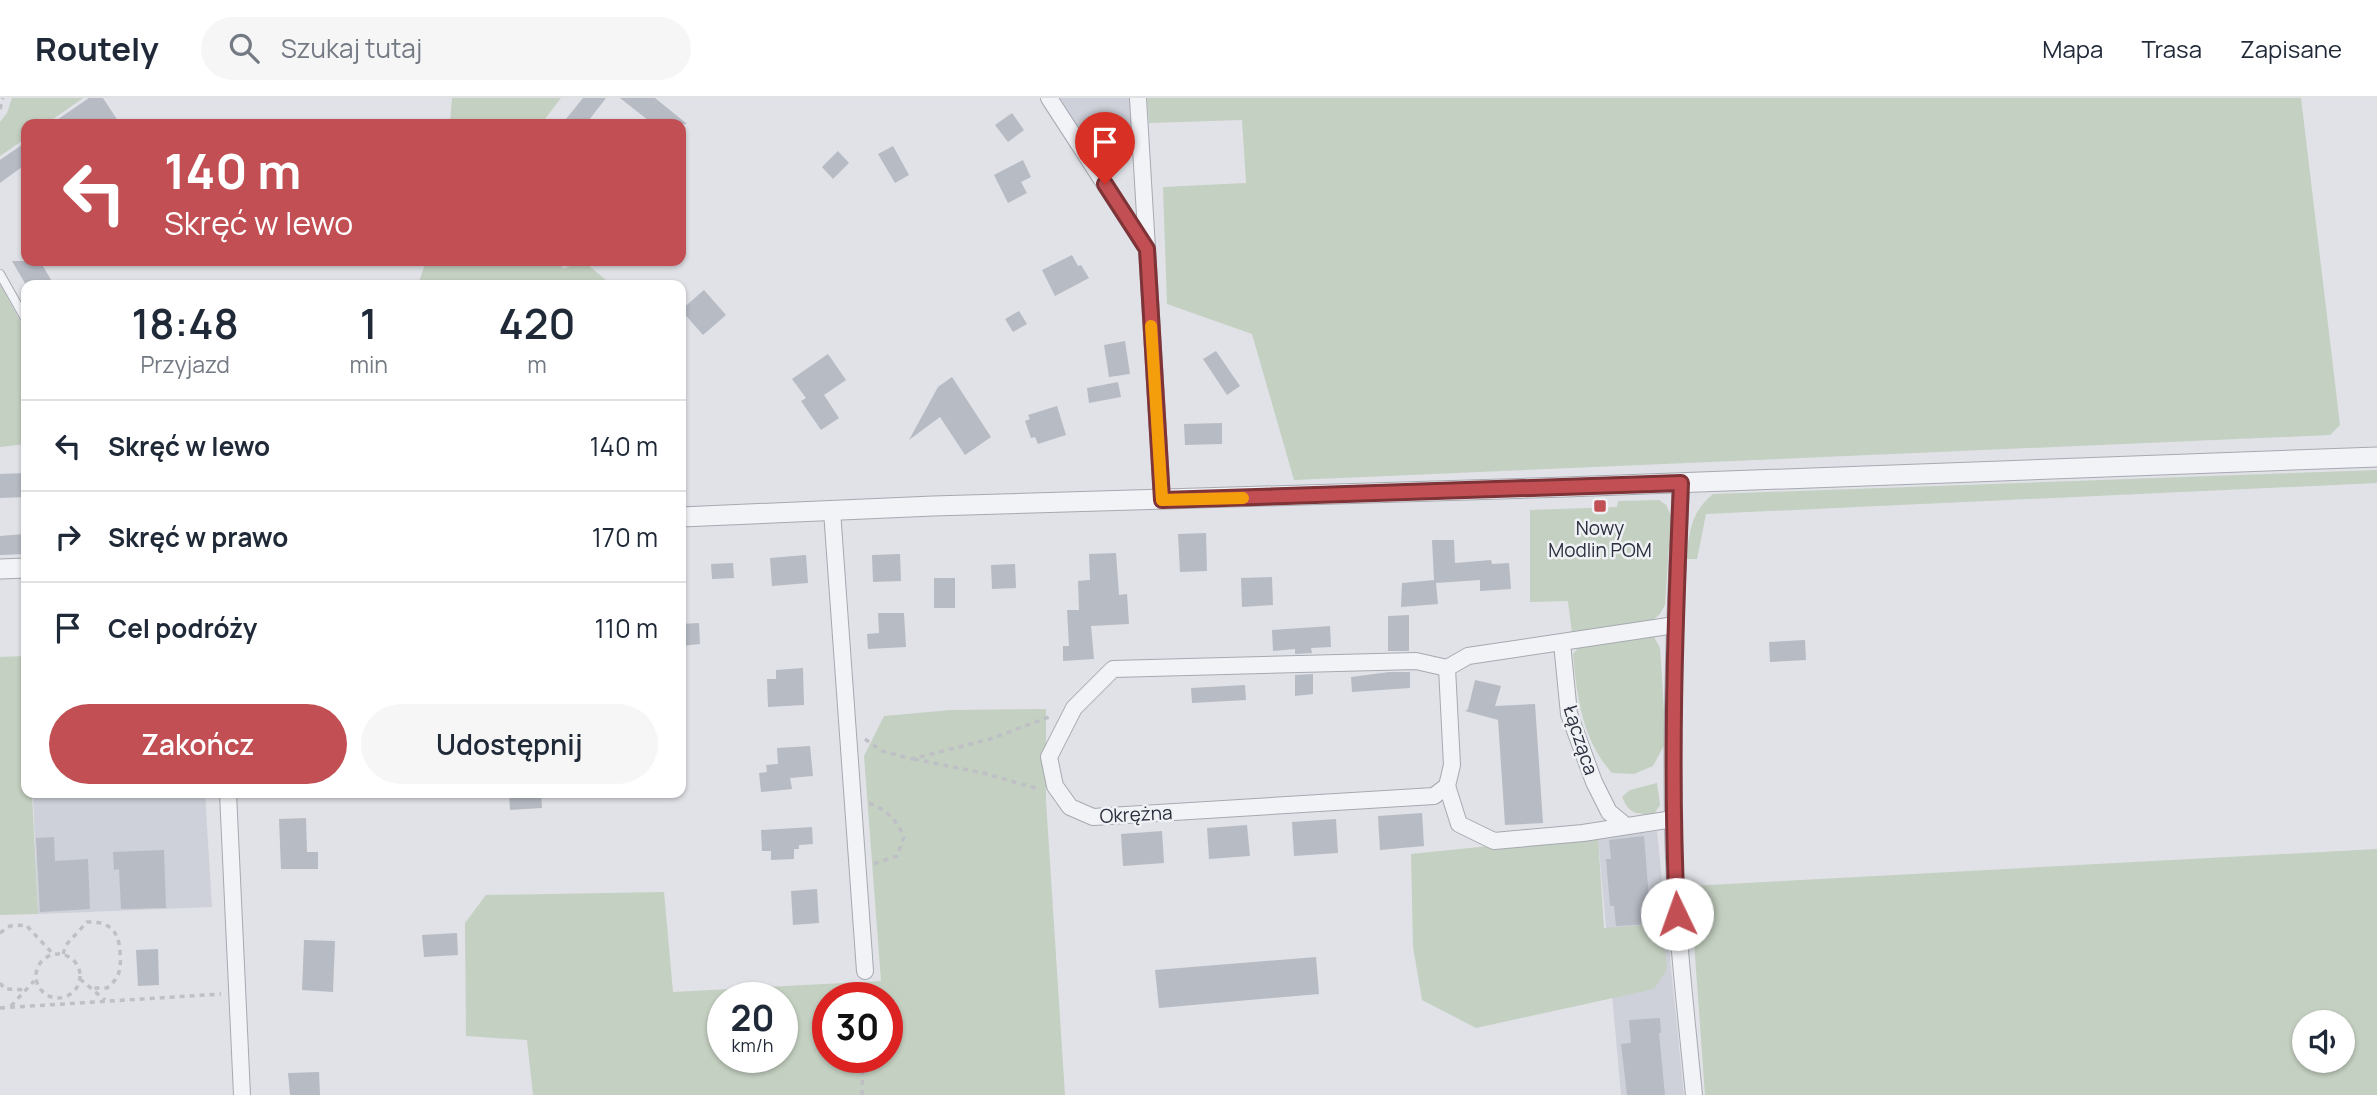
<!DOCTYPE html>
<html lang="pl">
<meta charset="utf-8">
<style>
body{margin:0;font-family:Manrope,sans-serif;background:#f6f6f7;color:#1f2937;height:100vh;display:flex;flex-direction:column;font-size:26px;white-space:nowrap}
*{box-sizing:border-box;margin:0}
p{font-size:23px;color:#747a83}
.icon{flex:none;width:38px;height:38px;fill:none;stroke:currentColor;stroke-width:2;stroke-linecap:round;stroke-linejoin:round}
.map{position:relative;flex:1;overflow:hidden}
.drawer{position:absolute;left:21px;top:182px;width:665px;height:518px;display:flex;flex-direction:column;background:#fff;border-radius:14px;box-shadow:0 2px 5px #0004}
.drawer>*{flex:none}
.banner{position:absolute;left:21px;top:21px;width:665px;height:147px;border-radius:14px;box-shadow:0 2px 5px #0004;background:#c24f54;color:#fff;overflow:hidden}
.buttons{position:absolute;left:2292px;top:912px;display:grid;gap:14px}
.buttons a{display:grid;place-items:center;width:63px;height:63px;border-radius:50%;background:#fff;box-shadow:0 2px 5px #0004;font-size:35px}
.speed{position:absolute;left:707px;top:884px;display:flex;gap:14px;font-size:35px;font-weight:700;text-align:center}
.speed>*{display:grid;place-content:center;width:91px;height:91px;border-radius:50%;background:#fff;box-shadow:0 2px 5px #0004;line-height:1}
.speed small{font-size:18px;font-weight:400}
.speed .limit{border:10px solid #d22;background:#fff;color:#111}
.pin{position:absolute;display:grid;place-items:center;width:60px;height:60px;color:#fff;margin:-72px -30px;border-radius:50% 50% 50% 0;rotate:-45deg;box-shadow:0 0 7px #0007}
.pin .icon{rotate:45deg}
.me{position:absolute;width:77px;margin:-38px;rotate:357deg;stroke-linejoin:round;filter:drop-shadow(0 0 5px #0008)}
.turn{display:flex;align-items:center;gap:24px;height:147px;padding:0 28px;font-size:32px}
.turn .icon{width:91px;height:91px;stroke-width:2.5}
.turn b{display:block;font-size:49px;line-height:60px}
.eta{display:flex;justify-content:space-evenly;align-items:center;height:119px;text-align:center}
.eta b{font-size:42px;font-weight:600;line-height:49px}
.button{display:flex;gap:14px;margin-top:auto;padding:14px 28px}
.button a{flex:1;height:80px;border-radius:42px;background:#c24f54;color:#fff;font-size:28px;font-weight:600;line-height:80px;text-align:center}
.button a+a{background:#f6f6f7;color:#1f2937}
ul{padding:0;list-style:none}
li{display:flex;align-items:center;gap:21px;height:91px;padding:0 28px;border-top:2px solid #e0e1e3}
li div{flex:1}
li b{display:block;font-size:26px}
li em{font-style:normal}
header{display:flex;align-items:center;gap:42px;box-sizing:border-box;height:98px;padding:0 35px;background:#fff;border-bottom:2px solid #e0e1e3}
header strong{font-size:33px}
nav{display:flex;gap:38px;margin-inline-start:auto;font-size:24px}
.search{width:490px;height:63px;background:#f6f6f7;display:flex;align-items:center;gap:18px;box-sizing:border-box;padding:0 24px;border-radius:38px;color:#747a83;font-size:26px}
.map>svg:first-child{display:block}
.built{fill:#ced1d9}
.green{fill:#c4d0c1;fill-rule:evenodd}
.building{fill:#b7bbc4}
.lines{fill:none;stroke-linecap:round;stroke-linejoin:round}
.service-casing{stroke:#a6a9b1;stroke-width:10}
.minor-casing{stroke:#a6a9b1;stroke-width:18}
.tertiary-casing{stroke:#a6a9b1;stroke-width:21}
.path{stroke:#bec0c6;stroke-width:3.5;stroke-dasharray:5 5;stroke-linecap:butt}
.service{stroke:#f2f3f6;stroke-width:8}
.minor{stroke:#f2f3f6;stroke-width:16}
.tertiary{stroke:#f2f3f6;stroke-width:19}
.route-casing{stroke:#7e3337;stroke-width:18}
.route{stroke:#c24f54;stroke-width:12}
.slow{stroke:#f59e0b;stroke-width:12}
.poi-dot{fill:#c24f54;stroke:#eff1f5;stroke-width:2.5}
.labels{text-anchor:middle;stroke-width:5;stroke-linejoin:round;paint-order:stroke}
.poi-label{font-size:19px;fill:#2a2f3d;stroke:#eff1f5}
.street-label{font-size:19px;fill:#2a2f3d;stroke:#eff1f5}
</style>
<header>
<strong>Routely</strong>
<div class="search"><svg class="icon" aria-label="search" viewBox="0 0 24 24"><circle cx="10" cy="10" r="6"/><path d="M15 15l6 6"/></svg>Szukaj tutaj</div>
<nav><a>Mapa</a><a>Trasa</a><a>Zapisane</a></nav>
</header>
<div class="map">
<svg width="2377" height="997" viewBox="0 0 2377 997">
<rect width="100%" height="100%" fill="#e0e2e7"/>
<!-- built -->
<g class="built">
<polygon points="1059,0 1132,0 1134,26 1123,27 1089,47"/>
<polygon points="33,695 205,695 212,809 38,816"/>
<polygon points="1657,733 1684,997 1621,997 1598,740"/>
</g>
<!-- green -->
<g class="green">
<polygon points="12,0 83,0 46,26 26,26 26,40 0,58 0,24 7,15"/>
<polygon points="452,0 561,0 541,26 450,26"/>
<polygon points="1147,0 2301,0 2340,327 2330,337 1294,382 1252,236 1167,206 1163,89 1246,85 1242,22 1149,25"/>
<polygon points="426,163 559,163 563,171 583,163 612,187 418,187"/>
<polygon points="0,186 26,234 26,346 0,349"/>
<path d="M2377,372V385L1706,416L1697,461H1686C1690,433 1690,415 1713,396Z"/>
<polygon points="1659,402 1666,407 1671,418 1665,507 1660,516 1652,523 1572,535 1568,503 1530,504 1530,412 1617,409 1618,403"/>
<path d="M1654,539L1660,550L1666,644L1653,668L1634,676L1612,675C1582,642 1577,599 1573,556L1578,550Z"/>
<polygon points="25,558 26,695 32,695 38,816 0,817 0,559"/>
<path d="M1046,611V703L1065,997H533L527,942L466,938L465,825L486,797L664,794L673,894L881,883L864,658L884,618L951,612ZM723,900H782V959H723ZM828,900H887V959H828Z"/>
<path d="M1657,685L1660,707L1654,716C1636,716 1630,717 1622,699L1630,692Z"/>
<polygon points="1589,738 1598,740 1604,830 1663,826 1667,871 1654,891 1476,930 1422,902 1413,849 1411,756"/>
<path d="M2377,751V997H1705L1690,788ZM2305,924H2343V962H2305Z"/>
</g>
<!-- building -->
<g class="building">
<polygon points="89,0 103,0 120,26 51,26"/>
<polygon points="583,0 606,0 586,26 562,26"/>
<polygon points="620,0 655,0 687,26 653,26"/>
<polygon points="1012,15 1024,32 1008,44 995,27"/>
<polygon points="26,44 26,66 0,85 0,62"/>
<polygon points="893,48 909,77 895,85 878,56"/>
<polygon points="838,53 849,65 833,81 822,69"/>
<polygon points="1023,62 1031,79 1021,84 1027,95 1008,105 994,77"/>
<polygon points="1072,157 1078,168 1081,167 1089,180 1055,198 1042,172"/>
<polygon points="12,163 40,163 54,187 26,187"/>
<polygon points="704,192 726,217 703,237 681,212"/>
<polygon points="1019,213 1027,226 1013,234 1005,221"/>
<polygon points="1125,243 1130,276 1109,279 1104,247"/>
<polygon points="1216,253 1240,288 1227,297 1203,261"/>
<polygon points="828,256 846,282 824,297 839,320 821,332 801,303 806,300 792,281"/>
<polygon points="952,279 991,339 965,357 940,319 909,342 938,289"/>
<polygon points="1118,284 1121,299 1089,305 1087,290"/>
<polygon points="1057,308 1066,337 1038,346 1035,339 1031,340 1025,323 1030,321 1028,317"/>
<polygon points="1222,325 1222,346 1185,347 1184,326"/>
<polygon points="26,375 26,399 0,400 0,376"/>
<polygon points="1206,435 1207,473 1180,474 1178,436"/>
<polygon points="24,436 26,456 0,457 0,438"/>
<polygon points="1432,442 1454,442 1455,465 1491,462 1492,466 1509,465 1511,491 1480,493 1480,482 1436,485 1438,506 1401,509 1402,485 1434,482"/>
<polygon points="1116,455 1119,497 1127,496 1129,526 1091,528 1094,561 1063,563 1063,548 1069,548 1067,512 1079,512 1078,483 1090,482 1089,456"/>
<polygon points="900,456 901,483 873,484 872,457"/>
<polygon points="806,457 808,485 772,488 770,460"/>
<polygon points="733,465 734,480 712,481 711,466"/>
<polygon points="1015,466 1016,490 992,491 991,467"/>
<polygon points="1272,479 1273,507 1242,509 1241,480"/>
<rect x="934" y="480" width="21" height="30"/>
<polygon points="878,515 904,515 906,549 868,551 867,536 879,535"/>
<polygon points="1409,517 1409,553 1388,553 1388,518"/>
<polygon points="699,525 700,546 681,548 681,526"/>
<polygon points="1330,528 1331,549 1311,550 1312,555 1295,556 1295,551 1273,553 1272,532"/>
<polygon points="1805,542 1806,562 1770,564 1769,544"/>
<polygon points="803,570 804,607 768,609 767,581 776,581 776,572"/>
<polygon points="1389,574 1410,574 1410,590 1352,594 1351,579"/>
<polygon points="1313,576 1313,596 1295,598 1295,577"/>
<polygon points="1475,582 1501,588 1495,608 1535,606 1543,725 1505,727 1498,622 1465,613 1468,611"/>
<polygon points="1245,587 1246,602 1192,605 1191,590"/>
<polygon points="810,648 813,678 790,680 792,691 761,694 759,675 767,674 766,667 778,666 777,650"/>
<polygon points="509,695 541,695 542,710 510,712"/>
<polygon points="1422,715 1424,748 1380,752 1378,718"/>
<polygon points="306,720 307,754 318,754 318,771 281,771 279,721"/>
<polygon points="1336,721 1338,755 1294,758 1292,724"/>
<polygon points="1247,727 1250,758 1209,761 1207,730"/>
<polygon points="812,729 813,746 799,747 799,751 794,751 794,761 771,762 771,753 762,753 761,732"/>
<polygon points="1162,733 1164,765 1123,768 1121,736"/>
<polygon points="1644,738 1651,826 1616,828 1614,808 1610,808 1606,761 1611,761 1609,742"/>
<polygon points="54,739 55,763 88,761 90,811 40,814 36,740"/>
<polygon points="164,752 166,810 121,811 119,771 114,772 113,754"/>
<polygon points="817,791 819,825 793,827 791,793"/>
<polygon points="457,835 458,857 424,859 422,837"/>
<polygon points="304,842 335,843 333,894 302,892"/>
<polygon points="158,851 159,887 138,888 136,852"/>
<polygon points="1316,859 1319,896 1159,910 1155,872"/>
<polygon points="1660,920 1661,935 1659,935 1665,997 1627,997 1621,946 1631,945 1629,922"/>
<polygon points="319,974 320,997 290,997 288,975"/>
</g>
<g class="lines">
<defs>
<polyline id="service" points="0,176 26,222"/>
<g id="minor">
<polyline points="1049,0 1145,148"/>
<polyline points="1138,0 1162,402"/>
<path d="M1681,385C1676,497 1671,609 1673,721C1674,813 1685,905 1694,997"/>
<polyline points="832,413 865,873"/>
<polyline points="1562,545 1569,616 1594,684 1609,714 1626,728"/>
<polyline points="1447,570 1452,667 1447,688 1434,698 1093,719 1070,709 1055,688 1049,659 1074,610 1113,571 1416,563 1447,570 1468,558 1675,527"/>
<polyline points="1447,688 1459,726 1494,743 1583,735 1673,721"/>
<polyline points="228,695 242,997"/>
</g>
<g id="tertiary">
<polyline points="681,419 933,408 1566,389 2377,359"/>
<polyline points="0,471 26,470"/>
</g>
</defs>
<!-- service casing -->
<use href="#service" class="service-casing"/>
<!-- minor casing -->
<use href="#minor" class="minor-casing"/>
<!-- tertiary casing -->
<use href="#tertiary" class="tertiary-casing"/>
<!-- path -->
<g class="path">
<polyline points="0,11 3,0"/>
<polyline points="865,641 882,653 912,661 990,641 1049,619"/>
<polyline points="914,661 983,675 1039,691"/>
<path d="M869,705C887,712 896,721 904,739L897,758L873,766"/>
<polyline points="0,835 10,828 26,827 53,856"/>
<circle cx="58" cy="878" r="22"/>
<path d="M63,856L66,847L87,824C108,823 119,832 120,854C121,869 121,879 107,890H91"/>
<polyline points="80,881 105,902"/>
<polyline points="0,885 5,891 26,892"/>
<polyline points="864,900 864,889"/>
<polyline points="11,908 34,883"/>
<polyline points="0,910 221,896"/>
<polyline points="862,997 863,959"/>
</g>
<!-- service -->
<use href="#service" class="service"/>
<!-- minor -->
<use href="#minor" class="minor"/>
<!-- tertiary -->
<use href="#tertiary" class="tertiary"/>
</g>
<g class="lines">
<defs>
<path id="route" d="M1105,86L1147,151L1162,402L1681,385C1675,529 1670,672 1677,816"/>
</defs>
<!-- route casing -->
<use href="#route" class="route-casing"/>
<!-- route -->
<use href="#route" class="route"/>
<!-- slow -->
<polyline class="slow" points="1151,228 1162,402 1243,400"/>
</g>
<!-- markers -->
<rect class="poi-dot" x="1593" y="401" width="14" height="14" rx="3.5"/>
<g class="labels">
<!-- poi labels -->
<g class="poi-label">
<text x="1600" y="437">Nowy<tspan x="1600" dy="22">Modlin POM</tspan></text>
</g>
<!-- street labels -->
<g class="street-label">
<text transform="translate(1581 642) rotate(72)" y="7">Łącząca</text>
<text transform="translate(1136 716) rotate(-3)" y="7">Okrężna</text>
</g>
</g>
</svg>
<div class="buttons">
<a><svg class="icon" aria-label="sound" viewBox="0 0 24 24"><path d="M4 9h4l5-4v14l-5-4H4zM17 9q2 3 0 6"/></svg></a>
</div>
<div class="speed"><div>20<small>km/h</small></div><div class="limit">30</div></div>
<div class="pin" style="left:1105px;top:86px;background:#d93025"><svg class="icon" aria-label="arrive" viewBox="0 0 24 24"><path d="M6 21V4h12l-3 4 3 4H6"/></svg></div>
<svg class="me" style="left:1677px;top:816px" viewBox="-20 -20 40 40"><circle r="19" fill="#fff"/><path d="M0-13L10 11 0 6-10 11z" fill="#c24f54"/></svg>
<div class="banner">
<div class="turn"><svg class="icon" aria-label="left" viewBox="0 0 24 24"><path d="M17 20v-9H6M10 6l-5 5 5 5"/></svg><div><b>140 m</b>Skręć w lewo</div></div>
</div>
<section class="drawer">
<div class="eta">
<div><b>18:48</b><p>Przyjazd</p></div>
<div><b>1</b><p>min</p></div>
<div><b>420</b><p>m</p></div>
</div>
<ul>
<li><svg class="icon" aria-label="left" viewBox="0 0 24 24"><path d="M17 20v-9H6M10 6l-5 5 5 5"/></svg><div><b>Skręć w lewo</b></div><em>140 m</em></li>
<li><svg class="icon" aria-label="right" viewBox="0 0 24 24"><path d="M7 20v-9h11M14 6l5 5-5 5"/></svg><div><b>Skręć w prawo</b></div><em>170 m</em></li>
<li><svg class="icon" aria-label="arrive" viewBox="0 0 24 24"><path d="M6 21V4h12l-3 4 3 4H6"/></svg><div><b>Cel podróży</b></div><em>110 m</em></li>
</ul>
<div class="button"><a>Zakończ</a><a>Udostępnij</a></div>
</section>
</div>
